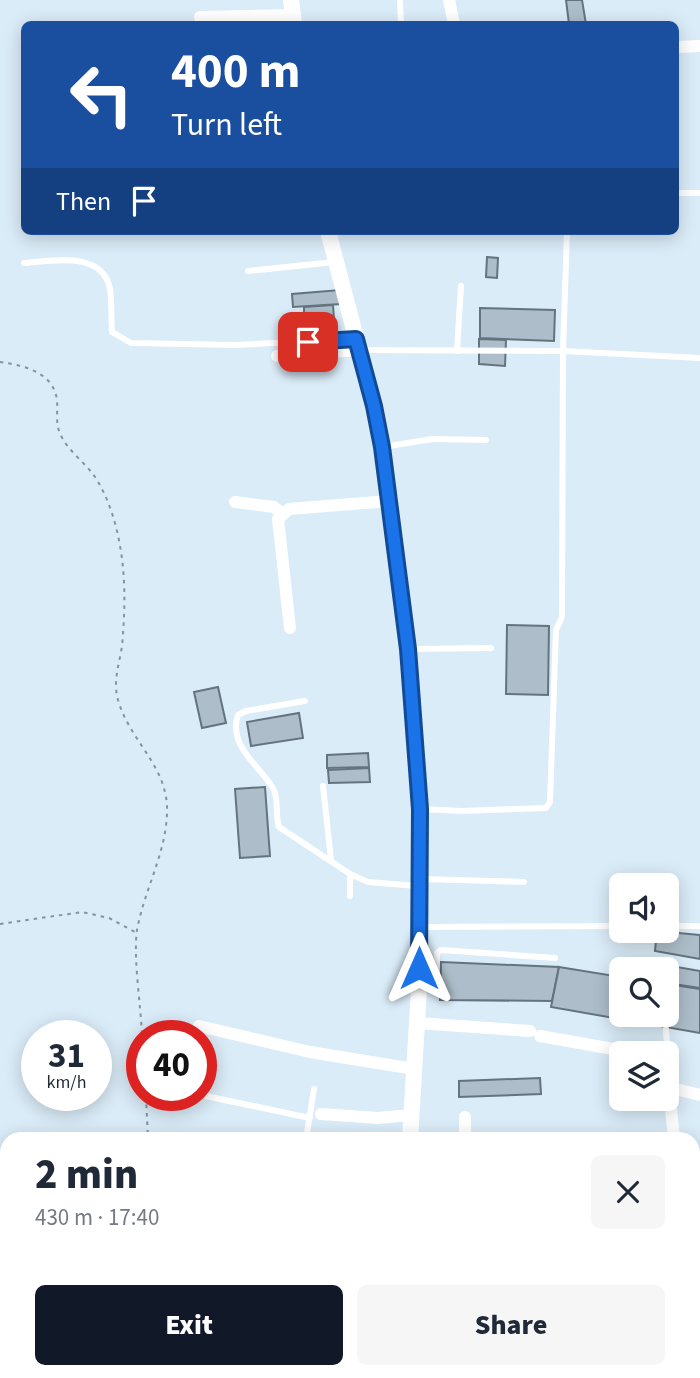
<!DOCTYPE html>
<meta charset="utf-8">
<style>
body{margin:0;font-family:"Source Sans 3",sans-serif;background:#f6f6f7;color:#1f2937;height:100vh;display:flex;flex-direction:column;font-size:26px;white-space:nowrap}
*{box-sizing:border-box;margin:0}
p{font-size:23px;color:#747a83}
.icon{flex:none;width:38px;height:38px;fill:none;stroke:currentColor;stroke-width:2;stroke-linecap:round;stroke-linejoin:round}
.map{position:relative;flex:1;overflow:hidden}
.panel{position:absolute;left:0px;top:1132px;width:700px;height:247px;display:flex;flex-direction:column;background:#fff;border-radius:21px 21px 0 0;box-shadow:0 4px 18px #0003}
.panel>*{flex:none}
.top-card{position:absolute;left:21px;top:21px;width:658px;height:214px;border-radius:10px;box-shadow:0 4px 18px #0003;background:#1a4fa0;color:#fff;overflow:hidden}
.fabs{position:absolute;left:609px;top:873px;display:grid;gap:14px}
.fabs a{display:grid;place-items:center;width:70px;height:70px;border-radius:10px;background:#fff;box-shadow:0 4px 18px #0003;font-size:35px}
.speed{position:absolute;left:21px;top:1020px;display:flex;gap:14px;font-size:35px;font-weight:700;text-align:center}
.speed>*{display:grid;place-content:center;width:91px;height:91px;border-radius:50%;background:#fff;box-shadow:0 4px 18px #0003;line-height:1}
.speed small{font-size:18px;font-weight:400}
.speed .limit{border:10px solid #d22;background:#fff;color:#111}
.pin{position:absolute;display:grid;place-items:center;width:60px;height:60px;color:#fff;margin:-30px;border-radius:14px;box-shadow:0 4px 10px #0006}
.me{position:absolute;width:77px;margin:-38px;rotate:0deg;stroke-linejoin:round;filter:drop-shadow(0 0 5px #0008)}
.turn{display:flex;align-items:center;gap:24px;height:147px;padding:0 35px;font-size:32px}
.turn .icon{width:91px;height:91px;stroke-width:2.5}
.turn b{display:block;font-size:49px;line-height:60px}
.then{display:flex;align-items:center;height:66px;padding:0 35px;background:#0003;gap:14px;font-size:26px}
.round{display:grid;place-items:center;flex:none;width:74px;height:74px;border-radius:10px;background:#f6f6f7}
.head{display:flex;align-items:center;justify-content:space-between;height:119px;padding:0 35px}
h1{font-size:42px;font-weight:800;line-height:52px}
.cta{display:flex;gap:14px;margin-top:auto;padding:14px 35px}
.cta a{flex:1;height:80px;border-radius:10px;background:#111827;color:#fff;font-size:28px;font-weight:800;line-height:80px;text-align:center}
.cta a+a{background:#f6f6f7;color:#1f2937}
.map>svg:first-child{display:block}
.building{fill:#adbeca;stroke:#64747f;stroke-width:2}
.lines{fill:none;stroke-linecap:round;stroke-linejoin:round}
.path{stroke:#86939b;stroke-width:2;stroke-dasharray:3.5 5;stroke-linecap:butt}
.service{stroke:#fff;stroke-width:6}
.minor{stroke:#fff;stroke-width:12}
.tertiary{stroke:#fff;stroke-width:16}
.route-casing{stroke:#114b97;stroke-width:18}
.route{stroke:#1a73e8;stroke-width:12}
</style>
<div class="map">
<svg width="700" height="1378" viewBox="0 0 700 1378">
<rect width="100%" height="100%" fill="#daecf8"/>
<!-- building -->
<g class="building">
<polygon points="566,0 582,0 586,24 569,24"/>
<polygon points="487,257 498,258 497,278 486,277"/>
<polygon points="340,290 341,304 293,307 292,294"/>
<polygon points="333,305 334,319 304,321 304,307"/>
<polygon points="480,308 555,310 554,341 480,338"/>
<polygon points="479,339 506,340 505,366 479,364"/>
<polygon points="507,625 549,626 548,695 506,694"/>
<polygon points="218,687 226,723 202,728 194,692"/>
<polygon points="299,713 303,738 251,746 247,722"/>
<polygon points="368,753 369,767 327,768 327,755"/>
<polygon points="369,768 370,782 329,783 328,770"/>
<polygon points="265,787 270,856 240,858 235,789"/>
<polygon points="657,931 700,935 700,959 655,951"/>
<polygon points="642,961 700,971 700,988 667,983 667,970 641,970"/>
<polygon points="441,962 559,967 552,1001 440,1000"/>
<polygon points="559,967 621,977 621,1015 667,1015 667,984 700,989 700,1033 551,1007"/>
<polygon points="540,1078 541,1094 459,1097 459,1081"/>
</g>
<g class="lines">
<!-- path -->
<g class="path">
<path d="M0,362C21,365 50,371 56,395C59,406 55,419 59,431C66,450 84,461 95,477C108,497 116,522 120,546C126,579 125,613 122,646C119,666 112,683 119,703C131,742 169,768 167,813C166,853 144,891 137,930C133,958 141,1006 142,1036"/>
<polyline points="0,924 82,912 109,918 137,933"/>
<polyline points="146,1096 148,1139"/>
</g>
<!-- service -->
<g class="service">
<polyline points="400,0 401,24"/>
<polyline points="676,193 700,193"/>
<polyline points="567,231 563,351 700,358"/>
<path d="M24,263C51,261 103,250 110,289C112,303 111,318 112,332L131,343L236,345L354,339"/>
<polyline points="248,271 334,262"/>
<polyline points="359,350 563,351 562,617 556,630 550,802 546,808 461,811 422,809"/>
<polyline points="457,351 461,286"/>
<polyline points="383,447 432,439 486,440"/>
<polyline points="410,649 491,648"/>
<path d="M305,701L246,711L238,715C228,746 258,764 273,788C279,798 275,815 279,827L350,874L368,882L417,886"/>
<polyline points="323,786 331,860"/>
<polyline points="350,874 350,896"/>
<polyline points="420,879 524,882"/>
<polyline points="667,926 700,926"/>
<polyline points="420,927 621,926"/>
<polyline points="420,989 436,988 437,953 441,950 555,958"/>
<polyline points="666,1029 669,1086"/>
<polyline points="201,1095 310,1118"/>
<polyline points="306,1139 314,1089"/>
<polyline points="408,1378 409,1372"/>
</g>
<!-- minor -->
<g class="minor">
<polyline points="449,0 454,24"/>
<polyline points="200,17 293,15"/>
<polyline points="676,47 700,46"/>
<polyline points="277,356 359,350"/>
<polyline points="235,502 274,507 281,513"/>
<polyline points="290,628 278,519 289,509 390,501"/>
<polyline points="417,1023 530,1031"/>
<polyline points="199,1026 310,1052 414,1069"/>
<polyline points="540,1036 619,1050 621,1055"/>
<polyline points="621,1068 621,1076"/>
<polyline points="667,1087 700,1095"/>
<polyline points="669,1087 674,1139"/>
<polyline points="321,1114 378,1118 411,1115"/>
<polyline points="465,1117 465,1139"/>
<polyline points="526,1372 527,1378"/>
</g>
<!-- tertiary -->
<g class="tertiary">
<polyline points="291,0 294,24"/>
<polyline points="328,231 374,406 390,501 408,649 420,809 419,989 410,1139"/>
<polyline points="693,1183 700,1182"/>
<polyline points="693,1351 700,1337"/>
<polyline points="63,1378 81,1372"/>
<polyline points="315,1378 316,1372"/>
<polyline points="679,1378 682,1372"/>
<polyline points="700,1378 700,1377"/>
</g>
</g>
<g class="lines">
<defs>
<polyline id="route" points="308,342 356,339 374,406 382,447 408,649 420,809 419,968"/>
</defs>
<!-- route casing -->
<use href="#route" class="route-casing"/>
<!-- route -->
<use href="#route" class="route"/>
</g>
</svg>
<div class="fabs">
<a><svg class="icon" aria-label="sound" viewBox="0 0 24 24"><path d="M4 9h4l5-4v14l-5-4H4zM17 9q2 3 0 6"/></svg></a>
<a><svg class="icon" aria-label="search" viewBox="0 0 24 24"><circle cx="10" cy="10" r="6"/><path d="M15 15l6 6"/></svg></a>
<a><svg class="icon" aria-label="layers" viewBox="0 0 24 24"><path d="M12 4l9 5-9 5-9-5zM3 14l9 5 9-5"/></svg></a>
</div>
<div class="speed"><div>31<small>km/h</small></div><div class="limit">40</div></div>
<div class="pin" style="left:308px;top:342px;background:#d93025"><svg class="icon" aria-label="arrive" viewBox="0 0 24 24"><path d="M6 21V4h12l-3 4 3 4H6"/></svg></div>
<svg class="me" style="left:419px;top:968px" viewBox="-20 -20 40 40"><path d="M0-17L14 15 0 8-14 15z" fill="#1a73e8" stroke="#fff" stroke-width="4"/></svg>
<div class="top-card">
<div class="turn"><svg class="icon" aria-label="left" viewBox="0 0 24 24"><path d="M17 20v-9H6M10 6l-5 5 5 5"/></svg><div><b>400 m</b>Turn left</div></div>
<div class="then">Then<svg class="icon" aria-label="arrive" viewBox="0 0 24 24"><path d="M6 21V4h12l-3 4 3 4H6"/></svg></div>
</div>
<section class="panel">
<div class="head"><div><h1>2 min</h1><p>430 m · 17:40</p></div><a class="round"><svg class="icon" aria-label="close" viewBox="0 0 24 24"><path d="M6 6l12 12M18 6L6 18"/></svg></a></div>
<div class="cta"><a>Exit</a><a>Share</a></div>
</section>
</div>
